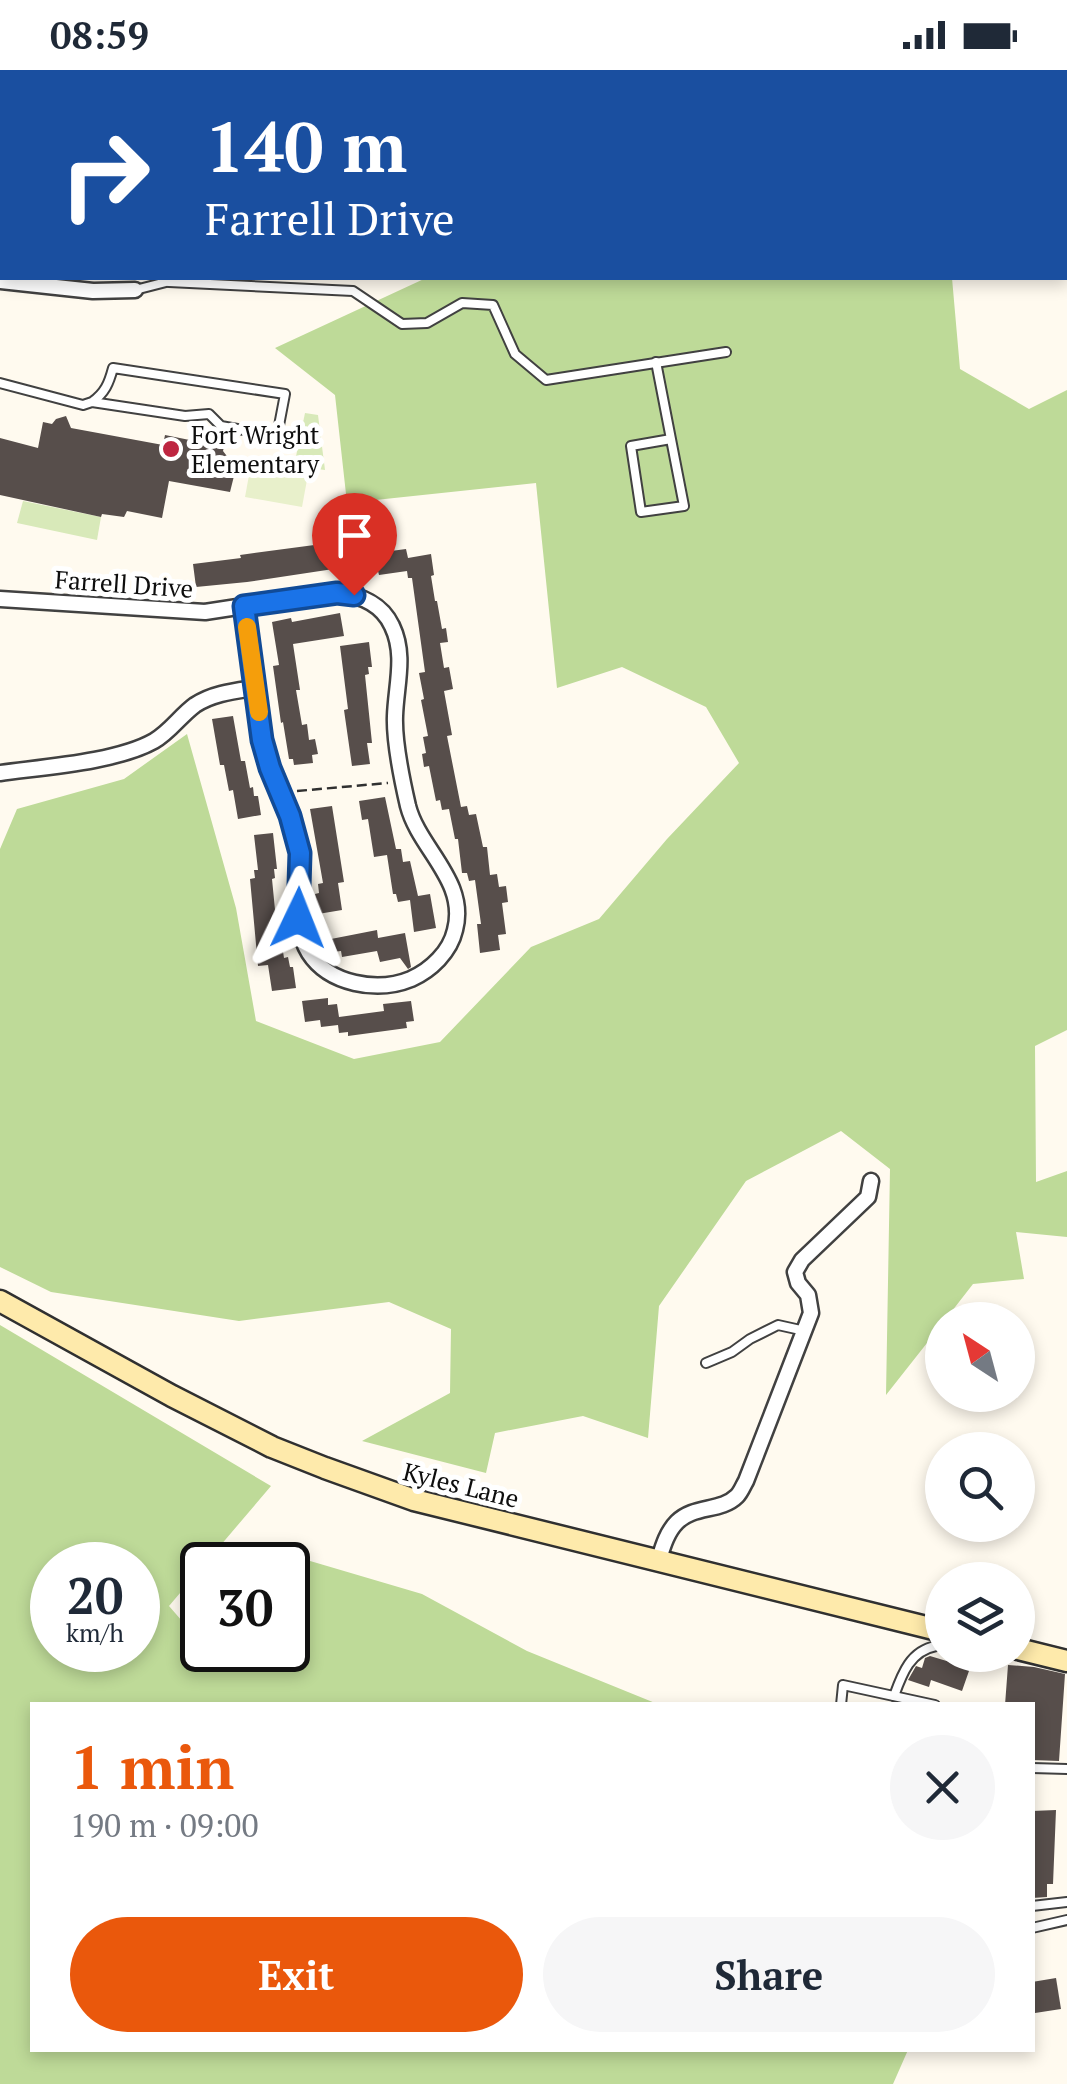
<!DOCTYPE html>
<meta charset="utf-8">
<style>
body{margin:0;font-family:"PT Serif",serif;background:#f6f6f7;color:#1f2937;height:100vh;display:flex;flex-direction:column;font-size:38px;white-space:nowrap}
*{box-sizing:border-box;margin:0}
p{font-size:32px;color:#747a83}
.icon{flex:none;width:55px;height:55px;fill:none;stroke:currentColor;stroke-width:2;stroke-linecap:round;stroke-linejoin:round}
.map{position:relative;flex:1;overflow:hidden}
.side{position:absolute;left:30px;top:1632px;width:1005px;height:350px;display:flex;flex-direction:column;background:#fff;border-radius:0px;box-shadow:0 5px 15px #0003}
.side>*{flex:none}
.top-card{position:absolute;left:0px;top:0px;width:1068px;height:210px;box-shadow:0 5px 15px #0003;background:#1a4fa0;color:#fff;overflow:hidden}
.needle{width:65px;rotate:324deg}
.fabs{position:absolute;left:925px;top:1232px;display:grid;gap:20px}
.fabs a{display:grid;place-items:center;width:110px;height:110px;border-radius:50%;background:#fff;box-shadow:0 5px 15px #0003;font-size:50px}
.speed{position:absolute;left:30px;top:1472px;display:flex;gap:20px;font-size:50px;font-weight:700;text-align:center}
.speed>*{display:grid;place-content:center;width:130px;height:130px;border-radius:50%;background:#fff;box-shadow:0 5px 15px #0003;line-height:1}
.speed small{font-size:25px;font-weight:400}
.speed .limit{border:5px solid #111;border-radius:15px;background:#fff;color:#111}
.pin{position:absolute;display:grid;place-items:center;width:85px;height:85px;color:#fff;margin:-102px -42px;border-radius:50% 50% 50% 0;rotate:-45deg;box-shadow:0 0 10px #0007}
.pin .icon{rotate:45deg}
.me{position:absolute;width:110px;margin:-55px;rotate:2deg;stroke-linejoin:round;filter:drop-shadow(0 0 8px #0008)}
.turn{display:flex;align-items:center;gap:35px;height:210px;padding:0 40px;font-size:45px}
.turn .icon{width:130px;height:130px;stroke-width:2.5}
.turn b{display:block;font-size:70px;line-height:85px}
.round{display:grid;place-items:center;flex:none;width:105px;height:105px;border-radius:52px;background:#f6f6f7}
.overview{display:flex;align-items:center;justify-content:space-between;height:170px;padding:0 40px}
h1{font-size:60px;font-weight:800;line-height:75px;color:#ea580c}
.action{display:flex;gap:20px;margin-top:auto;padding:20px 40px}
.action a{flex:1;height:115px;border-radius:60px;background:#ea580c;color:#fff;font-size:40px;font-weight:800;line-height:115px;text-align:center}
.action a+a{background:#f6f6f7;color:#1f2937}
.status{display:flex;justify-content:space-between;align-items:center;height:70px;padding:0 50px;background:#fff;direction:ltr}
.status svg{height:28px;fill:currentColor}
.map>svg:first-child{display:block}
.green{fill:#d8e9b9}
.forest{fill:#beda98;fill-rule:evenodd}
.pitch{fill:#e8f0cb}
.building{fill:#574e4b}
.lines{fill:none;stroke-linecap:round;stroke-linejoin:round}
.service-casing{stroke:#414141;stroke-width:12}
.minor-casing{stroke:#414141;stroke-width:19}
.secondary-casing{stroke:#303030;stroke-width:25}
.path{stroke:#303030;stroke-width:2.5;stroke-dasharray:10 5;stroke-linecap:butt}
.service{stroke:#fff;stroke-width:8}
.minor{stroke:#fff;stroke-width:14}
.secondary{stroke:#feeaab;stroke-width:20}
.route-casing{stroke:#114b97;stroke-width:25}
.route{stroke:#1a73e8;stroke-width:18}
.slow{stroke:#f59e0b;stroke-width:18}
.poi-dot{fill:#be2641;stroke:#fff;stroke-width:4}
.labels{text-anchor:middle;stroke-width:10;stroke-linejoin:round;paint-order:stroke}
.poi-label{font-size:25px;fill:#0e0e0e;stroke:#fff;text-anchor:start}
.street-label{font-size:25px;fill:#0e0e0e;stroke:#fff}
</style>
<div class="status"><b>08:59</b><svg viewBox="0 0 49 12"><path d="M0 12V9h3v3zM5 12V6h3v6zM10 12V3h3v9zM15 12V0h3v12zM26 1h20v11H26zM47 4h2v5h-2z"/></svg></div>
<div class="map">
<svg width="1067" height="2014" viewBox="0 0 1067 2014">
<rect width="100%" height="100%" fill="#fffaef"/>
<!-- green -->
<g class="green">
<polygon points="305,343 318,345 325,400 294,396"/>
<polygon points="23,431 101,447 97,470 17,453"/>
</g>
<!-- forest -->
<g class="forest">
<polygon points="426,208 952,208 960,299 1029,339 1067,320 1067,960 1035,976 1036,1112 1067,1101 1067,1167 1016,1162 1024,1209 973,1214 945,1250 942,1250 942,1254 886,1325 890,1099 841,1061 746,1111 659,1236 648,1368 583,1346 495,1363 486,1403 362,1371 450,1323 451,1259 389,1232 239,1251 51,1222 0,1197 0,779 17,739 124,709 187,664 236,838 256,951 354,989 440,972 531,877 599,849 667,769 739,693 706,637 622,597 557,618 536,413 347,433 335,325 275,278"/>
<path d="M0,1255L271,1416L169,1536L202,1574V1580H208L227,1602L296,1600L300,1488L422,1524L527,1581L660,1635H32V1980H908L893,2014H0ZM52,1495H138V1580H52Z"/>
</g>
<!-- pitch -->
<polygon class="pitch" points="252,389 309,399 302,437 245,427"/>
<!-- building -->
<g class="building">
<polygon points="66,346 71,358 163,375 165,365 224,377 223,381 236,398 230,422 169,411 162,448 127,441 124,447 102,444 101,447 0,425 0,368 38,378 43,352 52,354 56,349"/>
<polygon points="337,472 340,498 247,512 196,517 193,494 241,488 240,485"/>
<polygon points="390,472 391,481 406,479 408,488 431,484 434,505 431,506 435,531 437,531 442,559 446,558 448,572 440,573 444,598 449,597 453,619 444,621 452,665 447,666 461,737 467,736 469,745 476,744 483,777 487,777 490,805 497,804 499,817 506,816 508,832 502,833 506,864 498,865 500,880 480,883 477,854 481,854 475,810 469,811 467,803 462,803 458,769 455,769 449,739 442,740 440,730 436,731 429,696 424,697 422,684 426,683 423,667 428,666 421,630 424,629 419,603 425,602 412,508 408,508 407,501 379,505 378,501 368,502 366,481 376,480 375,474"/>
<polygon points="340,543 344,566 293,574 300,620 296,620 302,655 307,654 309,670 315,669 318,684 312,685 313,693 294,695 293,689 289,689 283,652 281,653 273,596 279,595 272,552 291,548 292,552"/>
<polygon points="369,572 372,597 368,597 369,604 365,605 372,673 367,673 370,694 352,696 344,640 348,639 340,576"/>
<polygon points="233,646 241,691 245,691 250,718 253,717 254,726 258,726 261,745 238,749 233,720 229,721 224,695 220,695 212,649"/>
<polygon points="385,727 396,779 401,779 403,792 410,791 418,826 430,824 436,858 414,862 410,830 398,832 396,824 393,824 387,785 374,787 368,749 362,750 359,731"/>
<polygon points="332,736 344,812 338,813 342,840 318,844 315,824 319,823 318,814 323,813 310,739"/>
<polygon points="273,763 277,799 274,799 275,808 272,809 276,850 278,849 284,888 288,887 290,897 293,897 296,918 272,921 268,895 258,896 250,809 255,808 254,800 258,800 254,765"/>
<polygon points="377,860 378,868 405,863 411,897 408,899 400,888 380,892 377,881 342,887 341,881 333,882 331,869"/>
<polygon points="328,928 328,935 337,934 339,947 384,941 383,934 411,931 414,951 406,952 407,958 348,966 348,962 339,963 338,955 321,957 320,950 305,952 302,931"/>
<polygon points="930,1586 970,1598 962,1621 931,1610 929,1617 908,1610 916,1596 922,1598 925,1588"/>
<polygon points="1008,1595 1034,1597 1065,1604 1059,1691 1032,1690 1032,1635 1005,1635"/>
<polygon points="1056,1740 1053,1814 1047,1814 1047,1827 1032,1828 1032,1741"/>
<polygon points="1056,1908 1061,1939 1035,1943 1032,1912"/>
</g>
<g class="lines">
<defs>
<g id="service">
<polyline points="626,0 627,2"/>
<polyline points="169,212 353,221 402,254 427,253 462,233 493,235 515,284 546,310 726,282"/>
<polyline points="135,220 174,210"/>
<polyline points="656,292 684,436 641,442 631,376 671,369"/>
<path d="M0,313L83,335L92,332L185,346L209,344L221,356L277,366L285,324L113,298C109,313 105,323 92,332"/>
<polyline points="706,1293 732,1282 750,1269 778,1255 805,1261"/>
<path d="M894,1626C902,1604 910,1581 936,1576L939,1561"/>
<polyline points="841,1635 843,1615 935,1635"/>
<polyline points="1032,1698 1067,1699"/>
<polyline points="1032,1836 1067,1832"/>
<polyline points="1032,1858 1067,1850"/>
</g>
<g id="minor">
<polyline points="0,211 93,221 135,220"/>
<path d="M337,523C360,525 382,534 392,556C406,585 396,615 395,646C394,672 402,710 408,736C419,779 468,811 455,860C450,882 431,900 411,909C377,923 329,914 309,883C290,853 305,819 300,786C294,746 271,711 263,671C254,627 250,581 244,536Z"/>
<polyline points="0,529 205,542 244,536"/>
<path d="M0,703C43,697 117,692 154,671C170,662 180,646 195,635C213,623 235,621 255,618"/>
<path d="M659,1489C663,1476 667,1462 677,1452C694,1435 721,1442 737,1426C741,1422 743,1416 746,1411L811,1243L808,1225L798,1213L795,1202L802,1190L868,1127L871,1111"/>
</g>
<g id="secondary">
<polyline points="0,1231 172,1326 272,1377 325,1398 414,1430 942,1561"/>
<polyline points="1018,1579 1067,1591"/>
</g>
</defs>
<!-- service casing -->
<use href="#service" class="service-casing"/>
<!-- minor casing -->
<use href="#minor" class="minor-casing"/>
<!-- secondary casing -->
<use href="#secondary" class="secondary-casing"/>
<!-- path -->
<polyline class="path" points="297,721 388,713"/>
<!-- service -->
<use href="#service" class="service"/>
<!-- minor -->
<use href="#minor" class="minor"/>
<!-- secondary -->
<use href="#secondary" class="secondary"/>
</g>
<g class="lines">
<defs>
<polyline id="route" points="298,848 300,783 290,746 270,698 262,670 244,536 337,523 354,525"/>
</defs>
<!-- route casing -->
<use href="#route" class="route-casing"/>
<!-- route -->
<use href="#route" class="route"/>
<!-- slow -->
<polyline class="slow" points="247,557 259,642"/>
</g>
<!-- markers -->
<circle class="poi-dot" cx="171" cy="379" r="10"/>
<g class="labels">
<!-- poi labels -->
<g class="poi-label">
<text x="191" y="374">Fort Wright<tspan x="191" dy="29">Elementary</tspan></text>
</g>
<!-- street labels -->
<g class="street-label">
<text transform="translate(124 514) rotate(4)" y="9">Farrell Drive</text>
<text transform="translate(461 1415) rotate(14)" y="9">Kyles Lane</text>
</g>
</g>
</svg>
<div class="fabs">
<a><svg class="needle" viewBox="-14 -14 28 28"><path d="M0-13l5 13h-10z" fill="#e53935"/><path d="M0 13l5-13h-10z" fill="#747a83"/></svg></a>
<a><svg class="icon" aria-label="search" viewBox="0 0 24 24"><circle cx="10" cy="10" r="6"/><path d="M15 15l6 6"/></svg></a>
<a><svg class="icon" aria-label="layers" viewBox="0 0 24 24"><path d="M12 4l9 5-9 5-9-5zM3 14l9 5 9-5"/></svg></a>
</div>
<div class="speed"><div>20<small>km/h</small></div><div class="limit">30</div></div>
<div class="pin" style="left:354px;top:525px;background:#d93025"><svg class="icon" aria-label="arrive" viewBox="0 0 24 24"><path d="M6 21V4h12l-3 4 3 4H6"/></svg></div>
<svg class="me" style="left:298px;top:848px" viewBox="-20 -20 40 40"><path d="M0-17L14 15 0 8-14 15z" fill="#1a73e8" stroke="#fff" stroke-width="4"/></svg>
<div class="top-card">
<div class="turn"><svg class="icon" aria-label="right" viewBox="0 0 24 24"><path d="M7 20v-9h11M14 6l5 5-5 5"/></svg><div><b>140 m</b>Farrell Drive</div></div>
</div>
<section class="side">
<div class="overview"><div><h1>1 min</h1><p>190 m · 09:00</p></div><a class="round"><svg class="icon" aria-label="close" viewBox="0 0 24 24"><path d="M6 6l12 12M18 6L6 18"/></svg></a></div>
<div class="action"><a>Exit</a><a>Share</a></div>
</section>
</div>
